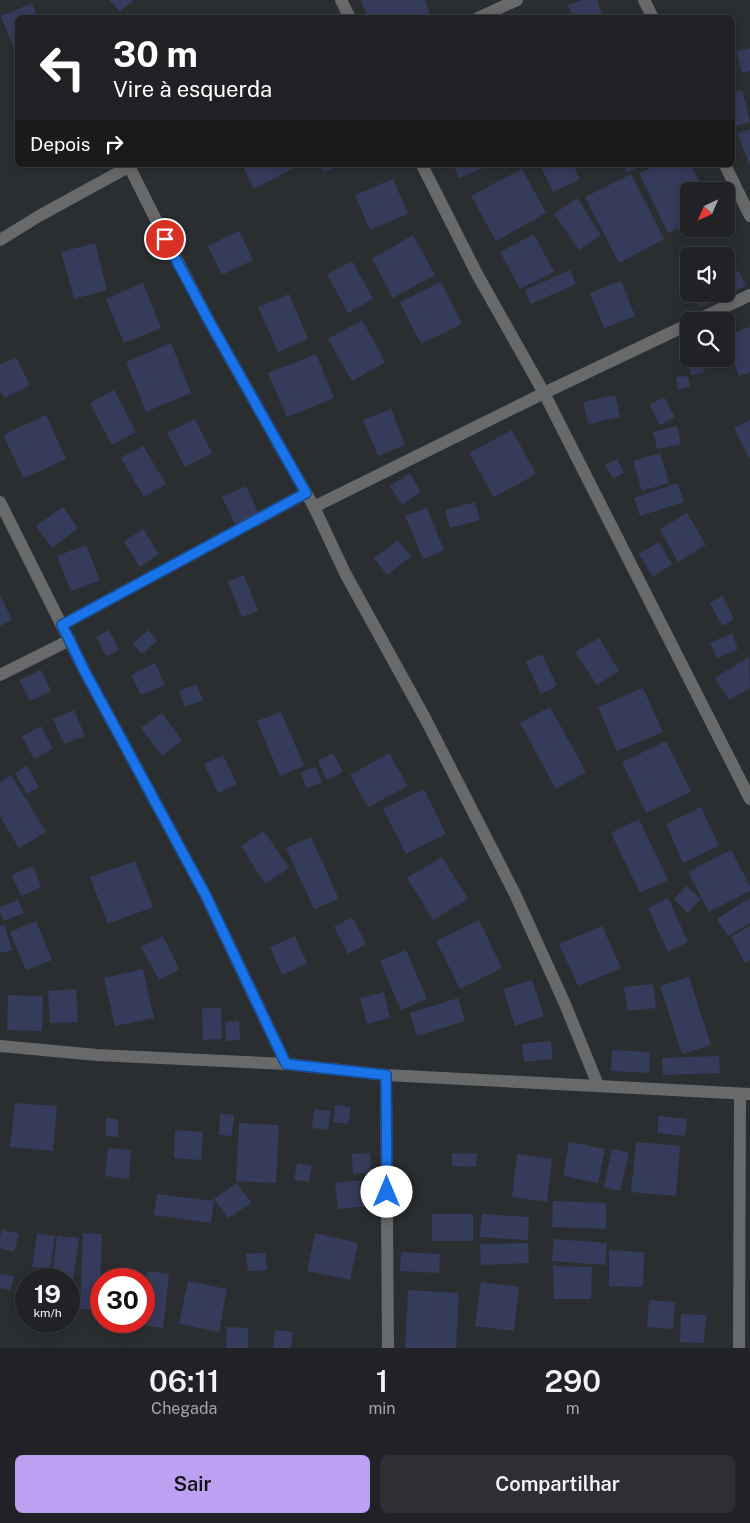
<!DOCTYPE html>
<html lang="pt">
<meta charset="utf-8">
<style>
body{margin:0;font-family:"Public Sans",sans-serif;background:#2d2f32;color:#f1f3f6;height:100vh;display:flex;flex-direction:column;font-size:19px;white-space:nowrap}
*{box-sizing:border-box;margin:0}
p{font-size:16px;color:#a2a4a7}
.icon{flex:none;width:28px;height:28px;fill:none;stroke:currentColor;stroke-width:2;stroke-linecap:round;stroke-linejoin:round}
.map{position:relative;height:1348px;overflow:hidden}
.side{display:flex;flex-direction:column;background:#202225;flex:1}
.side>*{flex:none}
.hud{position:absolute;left:15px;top:15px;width:720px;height:152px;border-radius:8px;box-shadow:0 2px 12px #0003,0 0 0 1px #3d3f42;background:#202124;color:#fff;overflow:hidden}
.needle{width:32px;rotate:224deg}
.buttons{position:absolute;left:680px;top:182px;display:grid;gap:10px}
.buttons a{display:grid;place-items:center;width:55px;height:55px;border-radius:8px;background:#202225;box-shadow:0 2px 12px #0003,0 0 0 1px #3d3f42;font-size:25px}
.speed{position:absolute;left:15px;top:1268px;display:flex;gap:10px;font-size:25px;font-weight:700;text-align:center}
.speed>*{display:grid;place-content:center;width:65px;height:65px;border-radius:50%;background:#202225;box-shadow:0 2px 12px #0003,0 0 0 1px #3d3f42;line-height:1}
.speed small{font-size:12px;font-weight:400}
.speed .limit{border:8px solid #d22;background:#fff;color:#111}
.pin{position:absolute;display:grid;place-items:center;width:42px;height:42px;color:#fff;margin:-21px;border:2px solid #fff;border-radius:50%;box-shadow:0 1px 5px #0007}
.me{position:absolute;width:55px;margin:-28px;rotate:0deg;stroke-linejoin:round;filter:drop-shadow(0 0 4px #0008)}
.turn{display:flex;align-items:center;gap:18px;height:105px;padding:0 15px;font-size:22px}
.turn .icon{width:65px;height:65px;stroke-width:2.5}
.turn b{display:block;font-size:35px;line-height:42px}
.then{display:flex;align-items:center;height:48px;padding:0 15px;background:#0003;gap:10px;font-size:19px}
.eta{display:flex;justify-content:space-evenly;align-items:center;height:85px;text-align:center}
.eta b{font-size:30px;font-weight:600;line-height:35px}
.button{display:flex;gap:10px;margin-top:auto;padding:10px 15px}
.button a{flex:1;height:58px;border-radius:8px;background:#bca0f2;color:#111;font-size:20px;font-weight:600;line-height:58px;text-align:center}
.button a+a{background:#2d2f32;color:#f1f3f6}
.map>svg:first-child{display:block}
.building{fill:#353b5a}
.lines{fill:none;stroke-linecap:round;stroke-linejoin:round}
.street{stroke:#67696a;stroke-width:12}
.route-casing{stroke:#114b97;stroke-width:12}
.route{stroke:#1a73e8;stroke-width:9}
</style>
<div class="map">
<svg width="750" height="1348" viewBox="0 0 750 1348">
<rect width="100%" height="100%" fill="#2b2e31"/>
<!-- building -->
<g class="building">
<polygon points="109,0 132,0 133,1 120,12"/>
<polygon points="363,0 425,0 431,18 368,18 361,1"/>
<polygon points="583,0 597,0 603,18 573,18 568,5"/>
<polygon points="32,3 38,18 18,18 17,57 1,16"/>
<polygon points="750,48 750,71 742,73 736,51"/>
<polygon points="742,90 750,122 732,127 732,92"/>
<polygon points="750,129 750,165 737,134"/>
<polygon points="242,165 289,165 292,169 254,189"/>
<polygon points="321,165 341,165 324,172"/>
<polygon points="454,165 490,165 459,178"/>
<polygon points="540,165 574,165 580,179 553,192"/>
<polygon points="623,165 643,165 627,173"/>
<polygon points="657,165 691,165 704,191 689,191 689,224 668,233 639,173"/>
<polygon points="522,169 546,213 496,241 471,196"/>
<polygon points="631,174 664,239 619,263 585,197"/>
<polygon points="393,179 408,214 370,230 355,195"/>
<polygon points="577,198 601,235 579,250 554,214"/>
<polygon points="239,231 253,260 222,275 208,246"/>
<polygon points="534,234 554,272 520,289 500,252"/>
<polygon points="413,235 435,275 393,298 372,259"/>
<polygon points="95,243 107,290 74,299 61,252"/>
<polygon points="352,261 373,299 348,313 327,274"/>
<polygon points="570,270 576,284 531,304 525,290"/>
<polygon points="739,271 746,286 700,307 694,294 726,294 726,277"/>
<polygon points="621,281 635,316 604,328 590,293"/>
<polygon points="441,282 462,324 421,344 400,302"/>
<polygon points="143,283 161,328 124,343 106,299"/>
<polygon points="289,294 308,339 278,352 258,307"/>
<polygon points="362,320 385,362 352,381 328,339"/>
<polygon points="750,327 750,372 739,376 726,341 726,335"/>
<polygon points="171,343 191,393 146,412 126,362"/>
<polygon points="316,354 334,398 287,417 268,373"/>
<polygon points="16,357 30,385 4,398 0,390 0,365"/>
<polygon points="687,359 702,359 705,372 691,375"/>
<polygon points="688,376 690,387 678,390 676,377"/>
<polygon points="114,390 136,432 112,445 90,403"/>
<polygon points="615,395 620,417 588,424 583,402"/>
<polygon points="664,397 675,417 660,425 649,405"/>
<polygon points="391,409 405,445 378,456 363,420"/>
<polygon points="46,415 66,459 24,478 3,435"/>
<polygon points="195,419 212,453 185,467 167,433"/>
<polygon points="750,420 750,460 734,428"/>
<polygon points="677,426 681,444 657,449 653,432"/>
<polygon points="512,430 536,474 494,497 469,453"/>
<polygon points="143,446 166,484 144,497 121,458"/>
<polygon points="660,453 669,483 642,491 633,461"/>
<polygon points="617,459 624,473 613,479 605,465"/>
<polygon points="410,473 421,492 402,505 390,486"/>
<polygon points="677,483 684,502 640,516 634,498"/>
<polygon points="246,486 259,514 235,524 222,497"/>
<polygon points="475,502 480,520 450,528 445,510"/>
<polygon points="63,507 78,528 52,548 36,526"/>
<polygon points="427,508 444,550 423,559 405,516"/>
<polygon points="687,513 706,545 678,562 660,529"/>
<polygon points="143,529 159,554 140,567 124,542"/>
<polygon points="398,540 411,556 387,575 374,558"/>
<polygon points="659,542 672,564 653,577 639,554"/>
<polygon points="86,545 100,580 71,591 57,556"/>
<polygon points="244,575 258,611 242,617 228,582"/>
<polygon points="0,594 12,620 0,626"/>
<polygon points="722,596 734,619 722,626 710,603"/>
<polygon points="109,630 119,650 106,656 96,637"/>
<polygon points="148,630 157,641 142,654 133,644"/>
<polygon points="732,633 738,649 717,658 710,643"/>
<polygon points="599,638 619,671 597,685 575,652"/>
<polygon points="542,654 557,686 541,694 526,662"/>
<polygon points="749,657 750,688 729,700 715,678"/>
<polygon points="155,663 165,685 141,695 131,675"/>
<polygon points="41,670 51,691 30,701 19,680"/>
<polygon points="196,684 203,700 185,707 179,691"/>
<polygon points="643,688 663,732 617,751 598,707"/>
<polygon points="550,707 586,772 556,789 520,723"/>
<polygon points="74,710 85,736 64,744 53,719"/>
<polygon points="281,712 304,766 280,776 257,721"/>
<polygon points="162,713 182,741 162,756 141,728"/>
<polygon points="41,726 53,749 34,759 22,736"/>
<polygon points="666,741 691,792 646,813 622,762"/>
<polygon points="333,753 343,772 327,780 318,761"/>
<polygon points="389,753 408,786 368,807 350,775"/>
<polygon points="223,755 237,784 218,793 204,764"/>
<polygon points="27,766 39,787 27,794 15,773"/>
<polygon points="316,767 322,783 306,788 301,772"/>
<polygon points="11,775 46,832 19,848 0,816 0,782"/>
<polygon points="424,789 446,834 406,854 383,809"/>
<polygon points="701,807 719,846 683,863 666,824"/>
<polygon points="639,819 668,880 640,893 611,833"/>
<polygon points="264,831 289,868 265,884 241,846"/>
<polygon points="311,837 339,899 314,909 286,848"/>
<polygon points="731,850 750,886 750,891 709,912 688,872"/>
<polygon points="442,857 468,899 433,920 407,878"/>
<polygon points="135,861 153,907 108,924 90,877"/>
<polygon points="33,866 41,887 21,896 12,875"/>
<polygon points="686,886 701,899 688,913 674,899"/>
<polygon points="668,898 688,942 668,952 648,908"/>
<polygon points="750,898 750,923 728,936 717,919"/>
<polygon points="18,900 24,913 4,921 0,912 0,907"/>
<polygon points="352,917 366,944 348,954 334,927"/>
<polygon points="479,920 502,968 460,989 436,941"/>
<polygon points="36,921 52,960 26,970 10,932"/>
<polygon points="4,924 12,950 0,953 0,926"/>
<polygon points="602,926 621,968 578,986 559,944"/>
<polygon points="750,926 750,960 745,963 731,937"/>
<polygon points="163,936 179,969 159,980 141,947"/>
<polygon points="295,936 307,963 282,975 270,947"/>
<polygon points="406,950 427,999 401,1010 380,961"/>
<polygon points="143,969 154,1018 115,1026 104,978"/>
<polygon points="689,977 711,1045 682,1054 660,986"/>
<polygon points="532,980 544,1016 515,1026 503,989"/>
<polygon points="653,984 656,1008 628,1011 624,987"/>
<polygon points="76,989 78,1022 50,1023 48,991"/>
<polygon points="384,992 390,1018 367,1024 360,998"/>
<polygon points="8,995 43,996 42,1031 7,1030"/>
<polygon points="458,998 465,1021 417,1036 410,1013"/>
<polygon points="202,1008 221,1008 222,1039 203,1040"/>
<polygon points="239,1021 240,1040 226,1041 225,1022"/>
<polygon points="551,1041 553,1059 524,1062 522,1044"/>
<polygon points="612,1050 650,1052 649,1073 611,1071"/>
<polygon points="719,1056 720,1073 663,1075 662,1058"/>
<polygon points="15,1103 57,1106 53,1151 10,1147"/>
<polygon points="335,1105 351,1107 348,1124 333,1122"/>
<polygon points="314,1109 331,1111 328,1130 312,1128"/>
<polygon points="220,1113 234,1115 232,1136 219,1135"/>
<polygon points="659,1116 687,1119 685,1136 657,1133"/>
<polygon points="106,1118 118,1119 118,1137 106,1136"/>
<polygon points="239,1123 279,1125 276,1183 236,1181"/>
<polygon points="175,1130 203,1132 201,1160 174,1158"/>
<polygon points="569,1142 605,1149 598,1183 563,1176"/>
<polygon points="636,1142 680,1146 676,1196 631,1192"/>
<polygon points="108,1148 131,1150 129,1179 105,1176"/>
<polygon points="612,1149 629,1153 620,1191 604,1187"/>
<polygon points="370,1153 371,1173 353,1174 352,1154"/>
<polygon points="452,1153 477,1154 476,1167 452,1166"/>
<polygon points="517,1154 552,1159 547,1202 512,1197"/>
<polygon points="297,1163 312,1166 309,1182 294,1180"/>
<polygon points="364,1180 366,1206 338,1209 335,1183"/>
<polygon points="237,1183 251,1203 228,1218 214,1199"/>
<polygon points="157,1194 214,1201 211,1223 154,1215"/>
<polygon points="553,1201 606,1203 606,1229 552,1227"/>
<rect x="432" y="1214" width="41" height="27"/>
<polygon points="482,1214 529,1217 528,1240 480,1237"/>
<polygon points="2,1229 19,1234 14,1252 0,1248 0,1237"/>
<polygon points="37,1233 55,1236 50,1269 32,1267"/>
<polygon points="83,1233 102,1234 99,1310 80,1309"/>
<polygon points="315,1233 358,1243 350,1280 307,1271"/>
<polygon points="57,1236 79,1238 73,1281 69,1280 69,1279 52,1278"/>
<polygon points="554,1239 607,1243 605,1265 552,1261"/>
<polygon points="528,1243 529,1263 481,1265 480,1244"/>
<polygon points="609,1250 644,1252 643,1287 609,1286"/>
<polygon points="401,1252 440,1254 439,1273 400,1271"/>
<polygon points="265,1253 267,1270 248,1271 246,1254"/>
<polygon points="553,1266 592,1267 591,1299 554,1299"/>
<polygon points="147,1271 169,1274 163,1328 120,1322 120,1321 144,1321 144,1291"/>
<polygon points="0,1274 14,1276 11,1290 0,1288"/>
<polygon points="188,1281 227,1289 219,1332 179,1324"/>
<polygon points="481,1282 519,1287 514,1331 475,1326"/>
<polygon points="408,1290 459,1293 456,1348 405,1348"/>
<polygon points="649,1300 675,1302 673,1329 647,1327"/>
<polygon points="681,1314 706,1315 704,1343 680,1342"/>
<polygon points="227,1327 248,1328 248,1348 226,1348"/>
<polygon points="275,1330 293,1332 291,1348 273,1348"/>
</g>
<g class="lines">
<!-- street -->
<g class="street">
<polyline points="341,0 350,18"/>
<polyline points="644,0 653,18"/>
<polyline points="478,18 517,0"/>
<polyline points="422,165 477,274 544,393 750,799"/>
<polyline points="725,165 750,216"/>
<polyline points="129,166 157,222 209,321 314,507 345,573 426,720 515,894 565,1004 598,1085"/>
<polyline points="0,240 39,216 132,165"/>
<polyline points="695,321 750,295"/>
<polyline points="0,502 84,670 206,896 286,1064"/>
<polyline points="314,507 544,393 689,324"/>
<polyline points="62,625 306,493"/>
<polyline points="0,675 70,640"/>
<polyline points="0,1046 97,1055 286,1064 386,1075 750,1094"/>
<polyline points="386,1075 388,1348"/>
<polyline points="739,1348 740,1094"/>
</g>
</g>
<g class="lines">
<defs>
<polyline id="route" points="165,239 209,321 306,493 62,625 84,670 206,896 286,1064 386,1075 387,1192"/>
</defs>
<!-- route casing -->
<use href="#route" class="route-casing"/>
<!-- route -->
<use href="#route" class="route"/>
</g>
</svg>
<div class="buttons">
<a><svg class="needle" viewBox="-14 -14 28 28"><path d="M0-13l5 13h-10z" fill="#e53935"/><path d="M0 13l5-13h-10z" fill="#a2a4a7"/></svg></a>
<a><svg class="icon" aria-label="sound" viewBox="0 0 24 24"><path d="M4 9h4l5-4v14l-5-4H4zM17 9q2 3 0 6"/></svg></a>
<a><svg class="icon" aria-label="search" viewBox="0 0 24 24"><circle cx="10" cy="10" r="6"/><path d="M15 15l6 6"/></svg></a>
</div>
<div class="speed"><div>19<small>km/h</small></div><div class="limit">30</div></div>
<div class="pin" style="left:165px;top:239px;background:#d93025"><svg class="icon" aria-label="arrive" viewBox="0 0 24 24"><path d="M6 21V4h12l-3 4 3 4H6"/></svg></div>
<svg class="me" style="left:387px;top:1192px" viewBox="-20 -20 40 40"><circle r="19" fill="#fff"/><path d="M0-13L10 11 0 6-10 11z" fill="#1a73e8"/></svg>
<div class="hud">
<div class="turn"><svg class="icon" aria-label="left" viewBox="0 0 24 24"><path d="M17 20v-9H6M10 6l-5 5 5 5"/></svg><div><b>30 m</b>Vire à esquerda</div></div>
<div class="then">Depois<svg class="icon" aria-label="right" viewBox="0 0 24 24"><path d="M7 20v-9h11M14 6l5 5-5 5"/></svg></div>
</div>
</div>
<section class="side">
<div class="eta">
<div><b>06:11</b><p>Chegada</p></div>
<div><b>1</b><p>min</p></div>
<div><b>290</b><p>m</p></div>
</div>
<div class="button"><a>Sair</a><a>Compartilhar</a></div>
</section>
